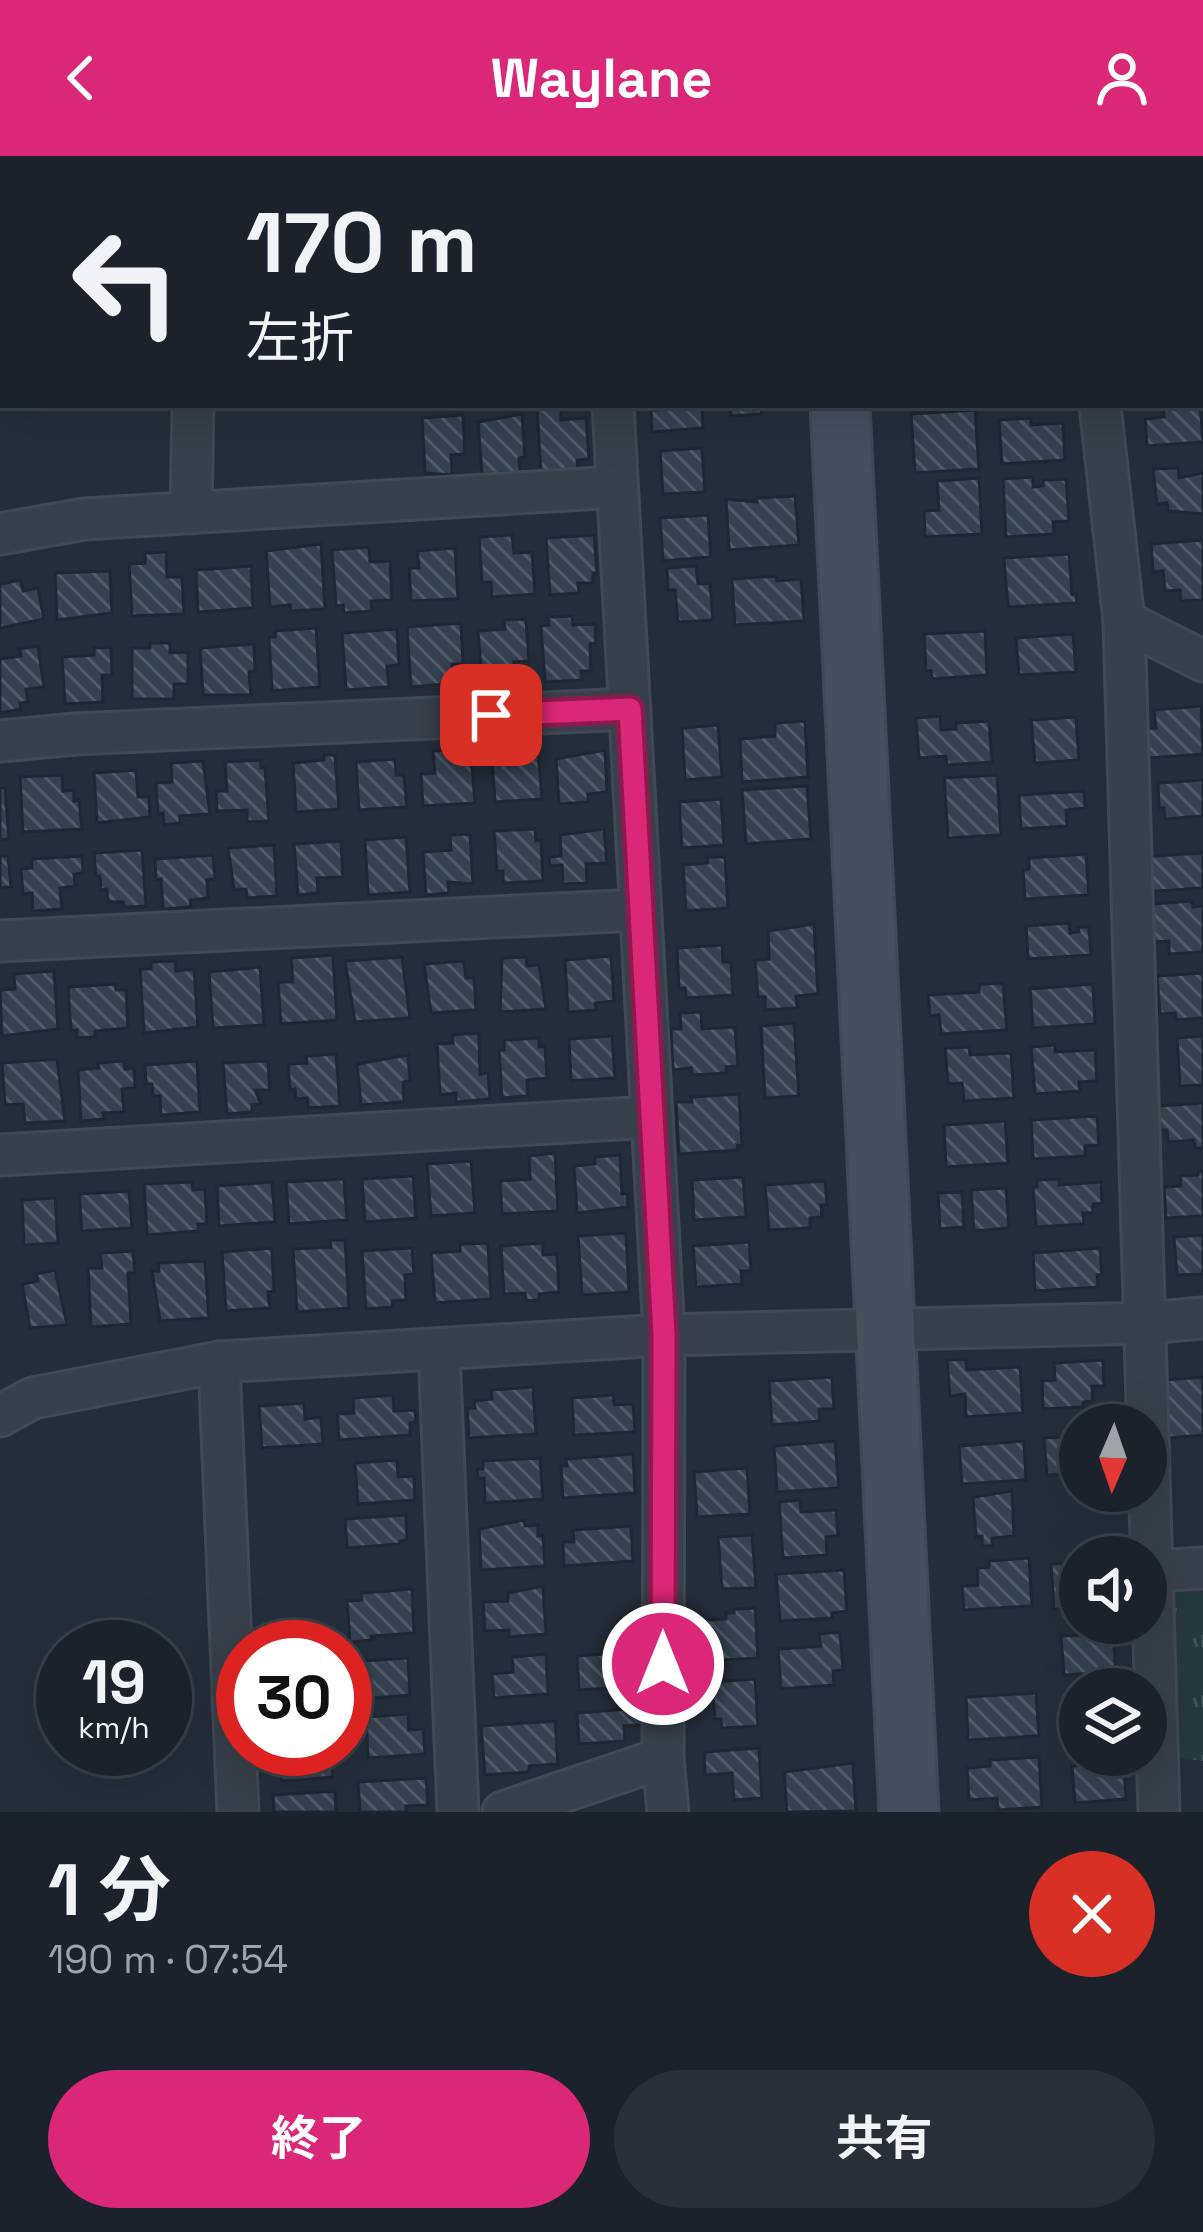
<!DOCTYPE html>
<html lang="ja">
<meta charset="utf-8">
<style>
body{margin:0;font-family:"Space Grotesk","Noto Sans JP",sans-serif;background:#282f38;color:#f1f3f6;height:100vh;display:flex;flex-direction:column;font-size:45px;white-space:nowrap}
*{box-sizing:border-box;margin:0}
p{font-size:39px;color:#a0a4a9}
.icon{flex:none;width:66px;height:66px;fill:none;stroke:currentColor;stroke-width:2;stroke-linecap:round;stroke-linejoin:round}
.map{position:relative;height:1656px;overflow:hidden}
.drawer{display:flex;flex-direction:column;background:#1b222c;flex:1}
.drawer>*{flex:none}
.banner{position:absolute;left:0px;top:0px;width:1203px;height:252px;box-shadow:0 12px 48px #0002,0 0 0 3px #393f48;background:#1b222c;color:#f1f3f6;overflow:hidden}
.needle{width:78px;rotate:182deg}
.controls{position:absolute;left:1059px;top:1248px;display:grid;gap:24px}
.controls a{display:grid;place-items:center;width:108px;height:108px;border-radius:50%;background:#1b222c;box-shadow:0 12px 48px #0002,0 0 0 3px #393f48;font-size:60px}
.speed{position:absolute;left:36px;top:1464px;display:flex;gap:24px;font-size:60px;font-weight:700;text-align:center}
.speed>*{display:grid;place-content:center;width:156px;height:156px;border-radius:50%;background:#1b222c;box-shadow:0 12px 48px #0002,0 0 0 3px #393f48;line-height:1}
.speed small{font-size:30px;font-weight:400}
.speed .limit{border:18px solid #d22;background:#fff;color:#111}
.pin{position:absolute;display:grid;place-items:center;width:102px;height:102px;color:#fff;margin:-51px;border-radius:24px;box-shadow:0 6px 18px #0006}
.me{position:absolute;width:132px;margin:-66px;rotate:0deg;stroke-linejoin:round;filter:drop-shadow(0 0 9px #0008)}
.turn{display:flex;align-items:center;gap:42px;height:252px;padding:0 48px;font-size:54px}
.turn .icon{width:156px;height:156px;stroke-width:2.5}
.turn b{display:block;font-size:84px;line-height:102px}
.round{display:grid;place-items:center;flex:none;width:126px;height:126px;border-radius:63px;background:#282f38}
.headline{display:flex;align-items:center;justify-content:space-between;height:204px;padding:0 48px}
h1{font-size:72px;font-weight:700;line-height:90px}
.action{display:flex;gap:24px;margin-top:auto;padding:24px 48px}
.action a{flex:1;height:138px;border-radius:72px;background:#db2777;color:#fff;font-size:48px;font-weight:700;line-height:138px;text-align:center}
.action a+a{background:#282f38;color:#f1f3f6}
header{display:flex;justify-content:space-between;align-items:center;height:156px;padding:0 48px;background:#db2777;color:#fff;font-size:54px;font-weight:700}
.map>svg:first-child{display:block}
.park{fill:url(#park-tufts)}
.building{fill:url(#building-back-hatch);stroke:#1f2732;stroke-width:3}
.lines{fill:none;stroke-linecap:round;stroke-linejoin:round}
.street-casing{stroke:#414954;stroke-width:45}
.secondary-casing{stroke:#414954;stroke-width:63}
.street{stroke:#38404b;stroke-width:39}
.secondary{stroke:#464f5e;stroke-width:57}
.route-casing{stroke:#8e194d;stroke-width:30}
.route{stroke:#db2777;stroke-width:21}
</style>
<header><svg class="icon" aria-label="back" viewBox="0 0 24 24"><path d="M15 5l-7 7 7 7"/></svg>Waylane<svg class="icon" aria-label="person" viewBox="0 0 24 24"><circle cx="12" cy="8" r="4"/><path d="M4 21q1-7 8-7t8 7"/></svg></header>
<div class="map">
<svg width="1203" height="1656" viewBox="0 0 1203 1656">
<defs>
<pattern id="park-tufts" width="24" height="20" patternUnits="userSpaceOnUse" patternTransform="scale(3)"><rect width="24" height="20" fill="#26393c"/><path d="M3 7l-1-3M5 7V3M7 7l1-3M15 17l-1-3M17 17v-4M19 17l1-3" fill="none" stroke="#435457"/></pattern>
<pattern id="building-back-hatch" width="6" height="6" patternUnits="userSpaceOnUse" patternTransform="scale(3)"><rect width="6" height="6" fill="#364252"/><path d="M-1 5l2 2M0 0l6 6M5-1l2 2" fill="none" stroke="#515b69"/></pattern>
</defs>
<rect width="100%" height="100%" fill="#242e3b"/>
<!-- park -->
<polygon class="park" points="1186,1420 1203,1420 1203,1605 1173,1601 1164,1440"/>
<!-- building -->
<g class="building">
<polygon points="1200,246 1203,286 1147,290 1145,263 1164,261 1164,249 1200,249"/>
<polygon points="657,249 702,249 703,272 652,276 651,254 658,254"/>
<polygon points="730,249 781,249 781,250 761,252 761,258 731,260"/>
<polygon points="561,251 561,264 586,262 589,303 577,304 578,315 541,318 537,252"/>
<polygon points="975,254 979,313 915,317 911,258"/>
<polygon points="522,258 525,301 519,302 520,316 482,318 478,266"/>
<polygon points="463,259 465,298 451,299 452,319 425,317 422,262"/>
<polygon points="1031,262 1031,269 1063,267 1065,304 1002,308 999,264"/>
<polygon points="702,292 705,336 663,338 660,295"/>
<polygon points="1178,312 1179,322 1203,317 1203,358 1168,355 1167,347 1157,348 1153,313"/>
<polygon points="1033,321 1033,331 1043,330 1043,324 1066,323 1069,365 1053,366 1054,378 1006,381 1003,323"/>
<polygon points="979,322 982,378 925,381 924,355 939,354 937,325"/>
<polygon points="795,340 799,389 729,394 726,343 757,346 756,342"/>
<polygon points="708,359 711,401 663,405 660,362"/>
<polygon points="512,379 514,397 532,396 535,438 492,441 491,426 482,427 479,381"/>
<polygon points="594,379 597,417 593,417 593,427 578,427 579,437 550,439 546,382"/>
<polygon points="1203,384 1203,444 1181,445 1180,434 1165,435 1163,415 1153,416 1151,388"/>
<polygon points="321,388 325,453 291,455 290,449 270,451 266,395"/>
<polygon points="369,391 370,406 390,405 392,444 371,445 372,455 344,457 343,449 336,450 332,394"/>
<polygon points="455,392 458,443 411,445 409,412 419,412 417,395"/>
<polygon points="166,396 167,421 182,421 184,458 132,460 129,408 145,407 145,397"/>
<polygon points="1069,398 1072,438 1076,437 1077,447 1008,451 1004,402"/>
<polygon points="251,410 253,452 198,456 196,414"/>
<polygon points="696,410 698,428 710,427 713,464 678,466 675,434 668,434 667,412"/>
<polygon points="110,415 112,457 57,464 55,417"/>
<polygon points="776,420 777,425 801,423 804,465 735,469 732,423"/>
<polygon points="21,424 23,435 38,432 44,463 0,472 0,428"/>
<polygon points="572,460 573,469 595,468 596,487 590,488 591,515 581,515 582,524 545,526 541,470 549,469 548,461"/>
<polygon points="526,463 529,505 514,506 515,513 505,514 506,523 482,525 478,475 505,473 504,464"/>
<polygon points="461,467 463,508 452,508 452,522 446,523 446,528 411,531 407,471"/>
<polygon points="316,472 320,531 272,535 269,481 275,481 275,475"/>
<polygon points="397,473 399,509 387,510 389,531 346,534 342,477"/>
<polygon points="985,475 987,519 932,523 931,515 926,514 924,478"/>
<polygon points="1073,478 1076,516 1019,519 1016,482"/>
<polygon points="150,487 170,487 170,497 188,496 188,528 174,528 174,543 132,543 132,492 150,492"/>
<polygon points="254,488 255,515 249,516 251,539 203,539 200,492"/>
<polygon points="38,490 44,531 26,533 28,546 20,547 21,553 0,557 0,503 21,500 19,493"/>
<polygon points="111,491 112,519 102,519 103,546 65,548 62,501 94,499 94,492"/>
<polygon points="1201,550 1203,598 1149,602 1147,591 1140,591 1139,573 1156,572 1154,554"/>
<polygon points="940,560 941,574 956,573 956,567 989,565 992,606 947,609 946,600 919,602 916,562"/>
<polygon points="1076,561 1079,604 1035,607 1031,564"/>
<polygon points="805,565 808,621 742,626 740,583 775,580 775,567"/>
<polygon points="718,569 722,621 685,624 682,572"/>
<polygon points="517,588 517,597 538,595 542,643 495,646 491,590"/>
<polygon points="461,593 462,597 471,596 475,647 423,650 421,618 435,617 433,595"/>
<polygon points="605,594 607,636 588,638 588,646 559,648 556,603"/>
<polygon points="324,599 335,599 339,653 296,656 293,607 324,604"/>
<polygon points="395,603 396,619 404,619 407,651 359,654 356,606"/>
<polygon points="261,604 261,612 265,612 269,665 247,666 247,654 217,655 216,635 227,635 225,606"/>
<polygon points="203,605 210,658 180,660 180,667 164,669 163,657 158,658 156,627 172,626 171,607"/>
<polygon points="136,614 138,641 149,641 150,661 97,667 94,617"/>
<polygon points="62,619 63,635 74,634 74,645 79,644 82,673 23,676 20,621"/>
<polygon points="997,619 1001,679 948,682 944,622"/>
<polygon points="1203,624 1203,660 1165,663 1164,652 1159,652 1158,627"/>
<polygon points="807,630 811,683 746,688 742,634"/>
<polygon points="0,632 5,632 9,683 0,684"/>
<polygon points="1084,635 1085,652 1066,654 1067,670 1021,673 1019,639"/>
<polygon points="721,643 724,689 682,692 679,646"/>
<polygon points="535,673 536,685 541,684 543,725 503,727 503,715 497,715 494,675"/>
<polygon points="604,673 607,707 586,708 587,727 563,728 562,709 550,710 549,701 561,700 560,679"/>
<polygon points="470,678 473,728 448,726 449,737 426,739 423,696 451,694 450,679"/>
<polygon points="406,681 410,736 368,739 365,684"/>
<polygon points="341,685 343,721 317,722 318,737 298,739 294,688"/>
<polygon points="274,689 277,740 247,742 246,733 234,734 228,692"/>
<polygon points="142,694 146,750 124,751 123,746 108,746 107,733 101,734 100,720 96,720 94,697"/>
<polygon points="1203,697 1203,732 1142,736 1139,701"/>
<polygon points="1086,698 1089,739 1025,743 1023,714 1029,713 1029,702"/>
<polygon points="213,699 215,723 207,724 208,742 190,744 191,751 163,753 161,723 156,724 155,703"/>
<polygon points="0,700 8,700 11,731 0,732"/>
<polygon points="82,700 83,717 74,718 75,730 60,732 62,753 33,755 32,737 23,738 21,713 32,712 31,703"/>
<polygon points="707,701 725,701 728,752 686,755 683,709 708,707"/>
<polygon points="1192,745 1193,751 1203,750 1203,796 1169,798 1169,785 1154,786 1152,748"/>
<polygon points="1069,767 1070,777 1079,776 1078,771 1089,771 1091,799 1028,803 1026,770"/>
<polygon points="814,768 818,838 796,840 797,852 765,854 765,841 758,841 755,804 769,803 768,775"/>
<polygon points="722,789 723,806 731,806 733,839 686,842 685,832 679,833 677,792"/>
<polygon points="333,799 337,864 281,868 278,826 293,826 291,802"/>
<polygon points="611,800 614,845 595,847 596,854 568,856 565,804"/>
<polygon points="402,801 410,862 355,866 345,805"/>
<polygon points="526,801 527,810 539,809 546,853 500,856 502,802"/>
<polygon points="175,805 176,815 194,813 198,871 144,877 140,813 151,813 151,806"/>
<polygon points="464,805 466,822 474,821 476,854 431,857 424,808"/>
<polygon points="260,811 264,869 213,872 209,816"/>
<polygon points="54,815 58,873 2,880 0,834 15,833 14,818"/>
<polygon points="1203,817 1203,862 1176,864 1175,857 1160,858 1157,820"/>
<polygon points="1003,827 1007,874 941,878 939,859 930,860 928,839 979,836 979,828"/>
<polygon points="116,828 116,834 126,834 128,872 95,875 95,881 77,882 77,874 71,874 68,831"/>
<polygon points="1093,828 1095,868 1033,872 1030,833"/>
<polygon points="701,856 702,873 735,871 738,910 726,911 726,917 692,919 691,912 673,914 671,873 681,873 680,857"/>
<polygon points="794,867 799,940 765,942 761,870"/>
<polygon points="479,877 480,918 488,917 490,943 456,946 456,937 440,939 437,888 453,887 452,879"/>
<polygon points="612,880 615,922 571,925 569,883"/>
<polygon points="1203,880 1203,929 1180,930 1177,882"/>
<polygon points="539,882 539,891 545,890 547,922 527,924 528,940 502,942 499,894 504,894 504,884"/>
<polygon points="1055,889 1055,896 1095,894 1097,925 1079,926 1080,935 1035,938 1031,891"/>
<polygon points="969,891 970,899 1011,897 1014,942 964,945 962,927 948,928 945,892"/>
<polygon points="336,898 340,950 308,952 307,942 296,943 295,933 290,934 288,908 307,907 306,900"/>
<polygon points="408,899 410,925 403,926 404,946 361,949 357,908"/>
<polygon points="57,903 65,965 25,967 23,948 5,949 2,907"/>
<polygon points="124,905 125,913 134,912 135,932 122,933 124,956 103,957 104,963 81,965 78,914 99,912 98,907"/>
<polygon points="197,905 200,956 161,959 160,940 153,940 152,928 146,928 145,909"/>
<polygon points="268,905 270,934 255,934 261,948 252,949 252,956 227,958 223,907"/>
<polygon points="739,938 742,990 737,989 738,994 679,998 676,946 692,946 691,941"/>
<polygon points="1203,947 1203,992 1195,992 1194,984 1168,986 1167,974 1160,974 1159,950"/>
<polygon points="1097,960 1099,989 1085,990 1085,1000 1033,1003 1031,964"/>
<polygon points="1005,965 1008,1007 946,1011 944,969"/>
<polygon points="555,997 558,1055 502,1058 500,1025 530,1023 529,1000"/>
<polygon points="620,999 622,1038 627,1038 628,1051 577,1057 574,1010 595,1008 595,1001"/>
<polygon points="471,1005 475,1057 431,1060 427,1008"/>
<polygon points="1199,1015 1203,1015 1203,1060 1166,1062 1164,1031 1181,1030 1180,1020 1198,1019"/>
<polygon points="413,1020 416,1062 365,1066 362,1023"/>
<polygon points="743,1021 746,1061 694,1064 692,1024"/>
<polygon points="344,1023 347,1064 289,1068 286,1026"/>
<polygon points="1059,1023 1059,1029 1101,1026 1102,1047 1093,1048 1093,1057 1083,1057 1084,1068 1036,1071 1033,1031 1037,1031 1037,1024"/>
<polygon points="825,1025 827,1049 821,1049 822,1061 810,1062 810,1072 769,1074 765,1029"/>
<polygon points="192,1026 193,1034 205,1033 207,1068 198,1068 199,1075 147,1079 144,1028"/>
<polygon points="272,1026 275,1066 219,1070 217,1030"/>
<polygon points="1006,1032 1009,1072 974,1075 971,1034"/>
<polygon points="129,1035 132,1072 82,1075 79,1038"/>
<polygon points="962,1036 964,1071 940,1073 938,1037"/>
<polygon points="55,1042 58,1087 24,1089 22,1044"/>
<polygon points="626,1077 629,1136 582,1139 578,1080"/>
<polygon points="1203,1079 1203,1118 1177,1119 1174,1081"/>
<polygon points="330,1084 345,1084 349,1152 297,1156 293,1093 331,1091"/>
<polygon points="749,1086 751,1115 741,1115 742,1128 696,1131 693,1090"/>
<polygon points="488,1087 491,1143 435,1147 431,1097 460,1095 460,1088"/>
<polygon points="543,1087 543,1099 557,1098 559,1136 539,1138 539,1144 526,1145 525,1137 504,1138 501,1090"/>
<polygon points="272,1092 274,1135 268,1136 270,1152 226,1155 222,1096"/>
<polygon points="412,1092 414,1118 405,1119 406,1144 392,1145 393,1151 366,1153 362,1095"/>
<polygon points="1100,1092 1102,1118 1097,1119 1098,1131 1035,1135 1033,1097"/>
<polygon points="133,1095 135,1117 128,1117 131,1168 91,1171 88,1112 102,1112 100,1097"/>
<polygon points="205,1105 209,1162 160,1165 152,1115 159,1115 158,1107"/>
<polygon points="55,1114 67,1169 30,1172 22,1128 38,1125 36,1118"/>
<polygon points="966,1203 967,1214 1020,1211 1023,1257 966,1261 965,1238 950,1240 947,1204"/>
<polygon points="1103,1204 1104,1230 1092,1230 1093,1245 1083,1246 1083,1251 1043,1253 1042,1225 1055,1224 1054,1207"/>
<polygon points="832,1221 834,1253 819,1253 820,1265 772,1269 769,1225"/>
<polygon points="1203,1221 1203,1279 1169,1282 1165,1224"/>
<polygon points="533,1231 536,1278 469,1282 467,1252 475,1252 474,1245 492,1243 491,1234"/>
<polygon points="393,1239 394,1255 415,1254 416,1266 410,1267 410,1279 339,1284 337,1258 354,1257 353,1242"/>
<polygon points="613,1239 614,1249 633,1248 635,1276 574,1279 572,1242"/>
<polygon points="304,1247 305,1263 321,1261 323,1288 262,1292 259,1250"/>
<polygon points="1080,1280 1080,1317 1047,1319 1044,1282"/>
<polygon points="835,1285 839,1332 777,1336 774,1290"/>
<polygon points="1024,1285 1026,1324 962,1328 959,1290"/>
<polygon points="633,1298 635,1337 563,1342 561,1310 567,1310 566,1303"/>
<polygon points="540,1302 543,1343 485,1347 484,1322 478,1323 477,1313 483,1313 483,1305"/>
<polygon points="397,1304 398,1321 414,1320 415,1344 358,1348 355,1307"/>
<polygon points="747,1312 750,1358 697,1361 694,1316"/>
<polygon points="1012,1335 1014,1380 992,1382 992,1390 982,1390 982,1380 976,1381 973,1341"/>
<polygon points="800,1344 801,1356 836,1354 838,1380 826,1381 827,1399 783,1402 779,1346"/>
<polygon points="406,1359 407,1384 400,1385 400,1388 347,1392 345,1363"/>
<polygon points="524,1364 525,1370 538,1369 538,1380 543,1379 545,1410 481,1414 479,1373"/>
<polygon points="631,1370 633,1405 564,1410 563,1386 574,1386 573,1374"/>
<polygon points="752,1379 756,1432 722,1433 718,1381"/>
<polygon points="1029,1402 1032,1450 964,1454 962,1430 978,1429 977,1412 989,1411 989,1405"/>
<polygon points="1080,1406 1080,1452 1054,1453 1051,1408"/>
<polygon points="844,1414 847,1455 832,1457 832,1462 780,1465 776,1418"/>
<polygon points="543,1430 546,1478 509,1481 509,1474 485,1475 483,1446 508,1445 508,1437"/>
<polygon points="412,1433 414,1477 371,1480 372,1484 350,1486 347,1445 362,1444 361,1437"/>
<polygon points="755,1452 758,1502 706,1505 704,1464 726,1463 726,1457 734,1457 734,1453"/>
<polygon points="1112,1468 1116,1516 1064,1519 1061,1480 1084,1479 1083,1470"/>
<polygon points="840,1476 843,1514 833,1515 834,1529 781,1533 778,1493 821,1490 819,1478"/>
<polygon points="644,1495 646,1514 624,1516 625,1531 579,1534 577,1500"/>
<polygon points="546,1498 548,1538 494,1542 492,1518 513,1516 512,1501"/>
<polygon points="408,1502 410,1539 349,1544 347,1506"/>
<polygon points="755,1523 758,1570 722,1572 721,1563 715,1563 712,1526"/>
<polygon points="1036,1537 1039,1580 968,1584 966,1541"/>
<polygon points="1080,1543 1080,1582 1063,1583 1061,1544"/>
<polygon points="641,1552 642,1569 624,1570 625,1585 579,1588 577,1557"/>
<polygon points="408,1558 409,1574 423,1573 425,1598 368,1602 366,1561"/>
<polygon points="555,1565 558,1608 529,1610 529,1616 485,1619 481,1570"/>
<polygon points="759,1592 762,1642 734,1644 732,1617 705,1619 704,1596"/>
<polygon points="279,1593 331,1593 333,1621 282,1625"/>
<polygon points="1039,1601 1042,1651 998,1654 997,1642 969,1644 967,1612 990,1610 990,1604"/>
<polygon points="853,1607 856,1655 787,1656 784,1616"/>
<polygon points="1124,1607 1126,1643 1075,1647 1072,1610"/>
<polygon points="426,1622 428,1649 406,1650 406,1656 360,1656 358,1626"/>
<polygon points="335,1635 336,1656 274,1656 273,1639"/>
</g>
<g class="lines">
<defs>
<g id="street">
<polyline points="602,0 602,3"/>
<polyline points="433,3 435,0"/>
<polyline points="1087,3 1087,0"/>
<polyline points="613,249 664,1179 663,1602 668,1656"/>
<polyline points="1100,249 1124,465 1159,1656"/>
<polyline points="191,357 193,249"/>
<polyline points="0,378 84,363 617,331"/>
<polyline points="1124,465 1203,505"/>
<polyline points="0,585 75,578 630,553"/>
<polyline points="0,785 639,754"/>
<polyline points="0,999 652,961"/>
<polyline points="439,1194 458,1656"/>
<polyline points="219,1206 238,1656"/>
<polyline points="0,1260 33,1242 219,1206 664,1179 1146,1167 1203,1162"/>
<polyline points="1153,1415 1203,1412"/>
<polyline points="503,1656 663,1602"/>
</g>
<g id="secondary">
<polyline points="829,0 829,3"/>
<polyline points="96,3 98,0"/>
<polyline points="0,88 3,86"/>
<polyline points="840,249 909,1656"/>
</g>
</defs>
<!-- street casing -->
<use href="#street" class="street-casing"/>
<!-- secondary casing -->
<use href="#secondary" class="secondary-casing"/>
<!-- street -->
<use href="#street" class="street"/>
<!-- secondary -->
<use href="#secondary" class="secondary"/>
</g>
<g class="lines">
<defs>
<polyline id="route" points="491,559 630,553 664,1179 663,1508"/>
</defs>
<!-- route casing -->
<use href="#route" class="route-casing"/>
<!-- route -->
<use href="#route" class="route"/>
</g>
</svg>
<div class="controls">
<a><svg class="needle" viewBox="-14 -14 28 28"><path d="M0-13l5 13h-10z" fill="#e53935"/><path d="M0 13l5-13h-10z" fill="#a0a4a9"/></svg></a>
<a><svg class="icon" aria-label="sound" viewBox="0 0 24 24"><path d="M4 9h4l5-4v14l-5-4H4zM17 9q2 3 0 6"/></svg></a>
<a><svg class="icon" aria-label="layers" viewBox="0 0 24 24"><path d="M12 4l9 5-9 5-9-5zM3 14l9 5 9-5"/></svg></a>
</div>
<div class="speed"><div>19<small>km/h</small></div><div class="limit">30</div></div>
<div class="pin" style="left:491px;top:559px;background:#d93025"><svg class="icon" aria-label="arrive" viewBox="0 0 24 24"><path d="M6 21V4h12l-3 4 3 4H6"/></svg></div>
<svg class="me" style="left:663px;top:1508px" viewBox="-20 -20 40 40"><circle r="17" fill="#db2777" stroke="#fff" stroke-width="3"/><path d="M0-11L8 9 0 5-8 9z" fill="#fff"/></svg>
<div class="banner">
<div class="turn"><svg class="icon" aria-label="left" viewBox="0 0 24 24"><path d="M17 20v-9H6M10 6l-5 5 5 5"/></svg><div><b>170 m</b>左折</div></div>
</div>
</div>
<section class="drawer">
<div class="headline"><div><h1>1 分</h1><p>190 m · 07:54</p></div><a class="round" style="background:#d93025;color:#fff"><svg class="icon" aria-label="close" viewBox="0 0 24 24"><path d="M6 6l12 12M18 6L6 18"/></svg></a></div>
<div class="action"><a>終了</a><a>共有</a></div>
</section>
